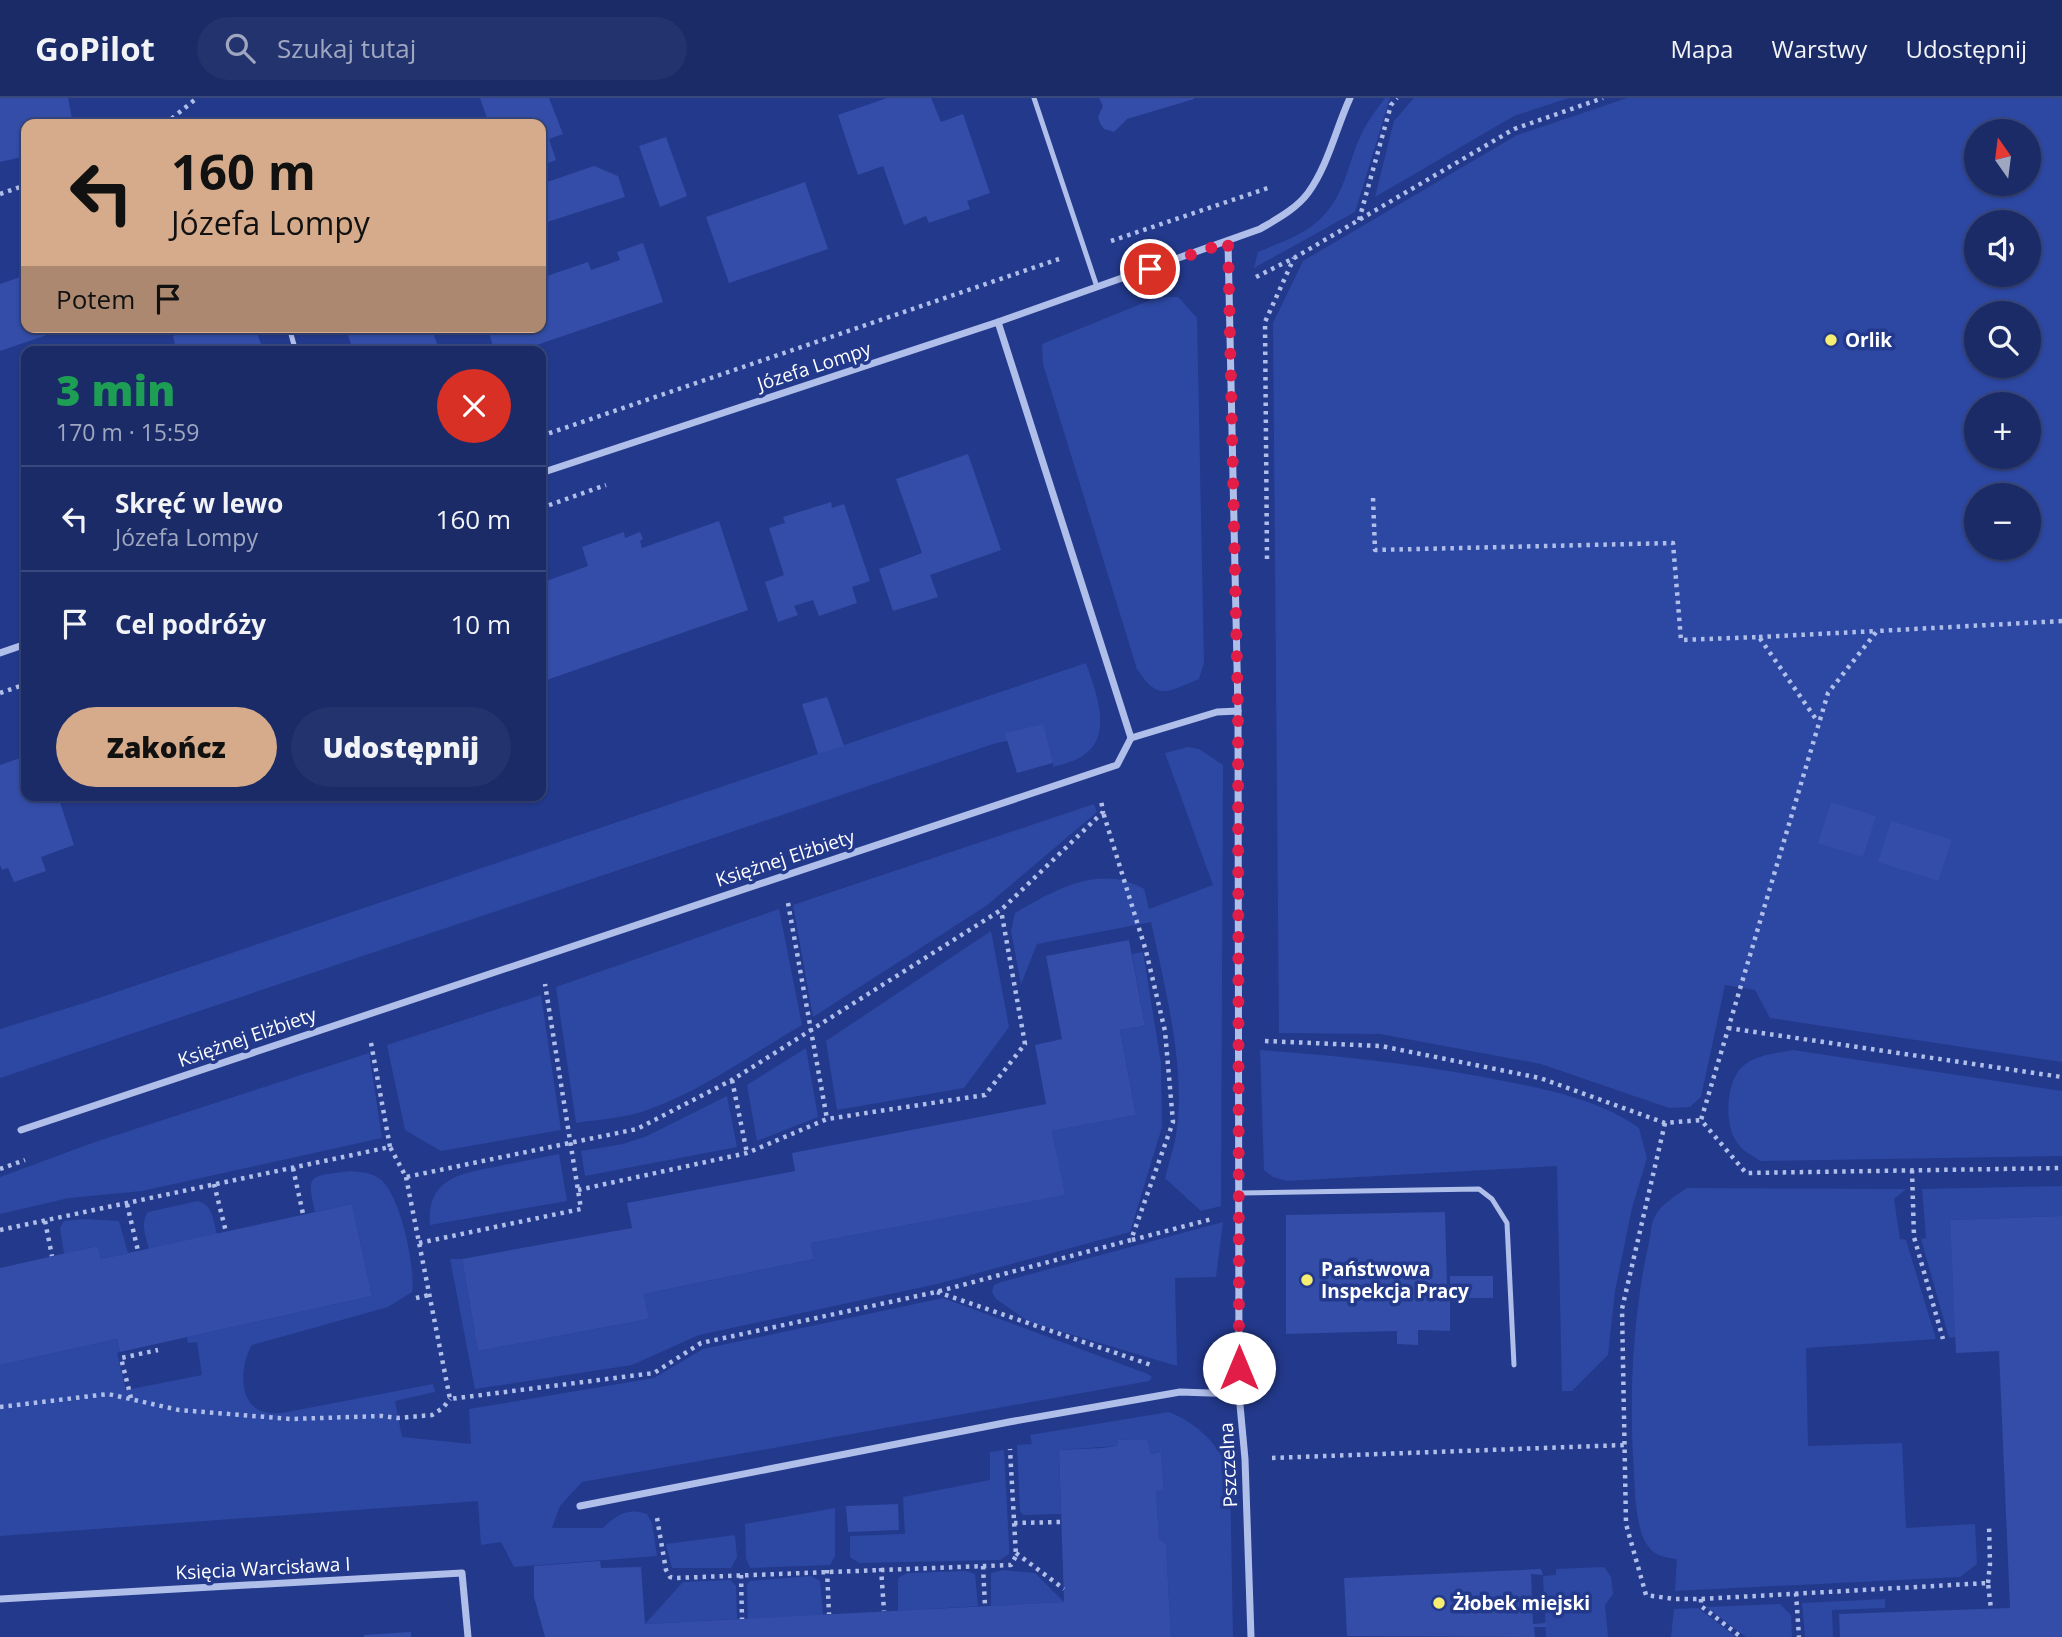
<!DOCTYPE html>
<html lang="pl">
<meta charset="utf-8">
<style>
body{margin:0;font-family:"Open Sans",sans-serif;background:#23336e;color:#f1f3f6;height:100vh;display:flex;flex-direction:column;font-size:26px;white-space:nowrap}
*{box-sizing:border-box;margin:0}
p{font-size:23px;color:#9fa7c0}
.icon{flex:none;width:38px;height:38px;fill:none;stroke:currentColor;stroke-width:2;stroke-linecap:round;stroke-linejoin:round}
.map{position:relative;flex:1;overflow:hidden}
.details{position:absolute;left:21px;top:248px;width:525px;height:455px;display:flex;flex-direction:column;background:#1a2b68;border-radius:14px;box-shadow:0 2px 5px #0004,0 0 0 2px #38477c}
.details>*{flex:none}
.guide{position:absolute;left:21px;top:21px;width:525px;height:214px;border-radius:14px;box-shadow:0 2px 5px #0004,0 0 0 2px #38477c;background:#d6ab8b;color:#111;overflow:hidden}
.needle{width:46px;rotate:346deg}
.buttons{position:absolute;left:1964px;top:21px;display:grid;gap:14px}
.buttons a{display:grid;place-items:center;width:77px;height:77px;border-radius:50%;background:#1a2b68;box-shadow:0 2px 5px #0004,0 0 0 2px #38477c;font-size:35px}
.pin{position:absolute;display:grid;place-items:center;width:60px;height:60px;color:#fff;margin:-30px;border:4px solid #fff;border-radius:50%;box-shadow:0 2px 7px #0007}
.me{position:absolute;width:77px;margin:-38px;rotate:0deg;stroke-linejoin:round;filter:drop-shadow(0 0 5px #0008)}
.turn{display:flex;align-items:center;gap:24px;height:147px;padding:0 35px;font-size:32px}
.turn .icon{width:91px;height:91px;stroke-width:2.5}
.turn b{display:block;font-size:49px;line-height:60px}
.then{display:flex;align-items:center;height:66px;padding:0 35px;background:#0003;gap:14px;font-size:26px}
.round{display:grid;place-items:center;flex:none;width:74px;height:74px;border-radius:37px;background:#23336e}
.headline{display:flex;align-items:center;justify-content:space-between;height:119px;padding:0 35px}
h1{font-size:42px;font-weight:800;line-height:52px;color:#1e9e55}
.cta{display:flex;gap:14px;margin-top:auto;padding:14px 35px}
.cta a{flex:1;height:80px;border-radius:42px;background:#d6ab8b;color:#111;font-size:28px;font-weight:800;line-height:80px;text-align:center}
.cta a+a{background:#23336e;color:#f1f3f6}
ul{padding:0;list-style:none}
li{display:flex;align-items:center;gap:21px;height:105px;padding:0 35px;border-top:2px solid #38477c}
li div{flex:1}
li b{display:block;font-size:26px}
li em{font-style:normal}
header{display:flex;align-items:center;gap:42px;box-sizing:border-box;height:98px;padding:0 35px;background:#1a2b68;border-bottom:2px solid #38477c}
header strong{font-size:33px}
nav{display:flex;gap:38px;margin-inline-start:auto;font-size:24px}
.search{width:490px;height:63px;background:#23336e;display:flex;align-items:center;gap:18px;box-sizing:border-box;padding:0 24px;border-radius:38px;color:#9fa7c0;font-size:26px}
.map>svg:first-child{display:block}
.green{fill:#2d48a3;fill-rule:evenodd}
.building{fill:#334da8}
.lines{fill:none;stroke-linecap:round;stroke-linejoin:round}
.path{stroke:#b0beea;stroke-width:4.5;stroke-dasharray:3.5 5;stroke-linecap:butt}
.lane{stroke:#b0beea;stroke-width:5}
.street{stroke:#b0beea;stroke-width:7}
.route{stroke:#e11d48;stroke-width:12;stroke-dasharray:0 21.6}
.poi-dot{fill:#f6ed73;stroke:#23398b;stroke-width:2.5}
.labels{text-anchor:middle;stroke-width:7;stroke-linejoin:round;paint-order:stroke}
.poi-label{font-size:19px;font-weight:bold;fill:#fff;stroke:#23398b;text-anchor:start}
.street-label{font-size:19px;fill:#fff;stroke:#23398b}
</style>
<header>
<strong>GoPilot</strong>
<div class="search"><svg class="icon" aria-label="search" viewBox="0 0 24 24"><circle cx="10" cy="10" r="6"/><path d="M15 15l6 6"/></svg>Szukaj tutaj</div>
<nav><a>Mapa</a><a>Warstwy</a><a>Udostępnij</a></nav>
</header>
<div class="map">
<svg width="2062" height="1539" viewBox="0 0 2062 1539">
<rect width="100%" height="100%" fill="#23398b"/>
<!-- green -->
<g class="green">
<path d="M1385,0H1390L1355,114L1254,170L1258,154C1277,146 1301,138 1317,124C1346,98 1346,69 1361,37C1367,24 1376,12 1385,0Z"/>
<polygon points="1414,0 1569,0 1514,18 1375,99 1394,23"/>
<path d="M1627,0H2062V964L1770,920L1755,892L1725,887L1701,999L1690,1009L1669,1010L1541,966L1380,936L1279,935L1273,225L1303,163L1517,37ZM1976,33H2028V86H1976ZM1976,124H2028V177H1976ZM1976,215H2028V268H1976ZM1976,306H2028V359H1976ZM1976,397H2028V450H1976Z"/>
<path d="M1158,199H1178L1197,220L1204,565L1199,581C1166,594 1159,604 1137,571L1043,266L1042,246Z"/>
<path d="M1086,565C1095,592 1114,636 1084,657C1076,663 1063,666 1053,669V665L1008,643L996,645L0,980V931L84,905Z"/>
<path d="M1188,649L1199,651L1223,667L1221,1108L1201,1113L1165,1080C1168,1068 1172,1055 1175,1043C1188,977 1165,890 1151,824L1037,846L1021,886L1011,833L1015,815C1053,793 1100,765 1144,791L1149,811L1213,787L1165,655Z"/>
<polygon points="1094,706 1097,714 986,808 813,919 793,807"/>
<path d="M779,811L802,927C755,954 701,993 650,1011C627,1020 601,1021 576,1025L556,889Z"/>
<polygon points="991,833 1009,929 964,990 837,1012 826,943"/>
<polygon points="1143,854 1161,965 1162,1029 1130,1134 937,1186 699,1237 632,1267 475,1291 450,1161 462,1161 478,1253 649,1221 644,1196 814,1161 811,1145 1064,1097 1052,1033 1136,1017 1120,932 1145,928 1132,856"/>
<polygon points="541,897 561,1032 441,1053 405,1032 387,947"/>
<polygon points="806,950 818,1019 757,1043 747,987"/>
<path d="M1260,952C1344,958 1426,967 1509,984C1553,993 1601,1003 1639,1030L1647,1060L1632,1110L1615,1193L1608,1257L1572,1293H1562L1557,1068L1287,1083L1273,1079L1264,1072Z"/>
<path d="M1793,952L2062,993V1058L1760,1063C1753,1058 1743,1053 1738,1046C1724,1029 1725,985 1742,969C1754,957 1777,955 1793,952Z"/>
<polygon points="369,955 382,1040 142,1093 69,1100 0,1116 0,1079 95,1044"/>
<polygon points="727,998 737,1049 585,1078 581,1053 623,1046 647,1038"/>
<path d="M559,1056L567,1103L430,1127C426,1080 462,1075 499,1068C519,1064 539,1060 559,1056Z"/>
<path d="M349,1073C360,1074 371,1074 380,1081C400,1095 416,1171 412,1194L388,1209L252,1247C240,1266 237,1308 265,1314C270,1316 277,1315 282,1315L433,1286L435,1294L395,1303L402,1339L471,1346L469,1311L654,1280L703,1251L943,1200L1148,1276L1152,1279L1149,1283L582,1384L560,1408L552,1430H603C615,1417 630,1409 647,1416L652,1425L657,1458L514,1469L501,1444L481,1447L478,1403L0,1438V1267L117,1241L120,1254L117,1255L126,1292L202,1277L197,1244L188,1245L187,1239L372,1198L352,1106L315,1114C305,1073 312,1079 349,1073Z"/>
<polygon points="2062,1088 2062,1118 1950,1122 1956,1239 1949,1240 1921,1141 1926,1140 1922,1091"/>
<path d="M1687,1090L1906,1091L1894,1101L1900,1141L1906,1142L1936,1241L1806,1250L1808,1348L1902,1345L1906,1430L1975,1426L1977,1466L1960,1479L1675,1493L1677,1461C1663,1459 1654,1458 1646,1445C1636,1429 1635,1396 1634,1377C1629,1298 1632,1221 1649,1144C1651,1136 1651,1125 1655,1118C1661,1106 1677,1097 1687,1090Z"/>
<path d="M198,1103C213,1107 213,1122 217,1136L149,1151C146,1139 140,1125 148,1114Z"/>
<polygon points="84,1121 119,1123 128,1155 101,1161 98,1148 64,1156 60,1130 64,1123"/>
<polygon points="1223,1124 1216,1179 1175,1180 1177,1268 1029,1224 996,1201 992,1194 994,1187 1001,1184"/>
<path d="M1169,1314C1197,1325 1220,1347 1230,1376L1233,1539H1171L1166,1446L1159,1441L1156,1393L1164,1391L1161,1354L1151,1356L1146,1341L1118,1342L1117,1348L1059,1352L1061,1416L1023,1417L1020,1413L1017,1347L1032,1346L1030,1337Z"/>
<polygon points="1004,1352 1009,1447 1009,1456 1000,1462 859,1465 850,1459 850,1438 905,1436 903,1399 990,1382 990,1354"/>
<polygon points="835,1410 835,1458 830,1467 750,1470 746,1460 745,1426"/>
<polygon points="735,1437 737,1459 731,1470 672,1470 666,1446"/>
<polygon points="1604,1469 1611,1479 1613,1496 1605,1507 1608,1539 1546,1539 1543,1478 1556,1477 1556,1471"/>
<polygon points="1003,1472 1035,1475 1064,1504 991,1508 991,1475"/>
<polygon points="966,1473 975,1476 978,1508 898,1513 898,1480 907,1475"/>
<polygon points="811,1478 820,1483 823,1517 748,1521 747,1486 750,1483"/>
<polygon points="730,1482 736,1488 737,1521 645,1526 683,1484"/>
<polygon points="1885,1501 1885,1510 1832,1512 1833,1539 1805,1539 1802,1505"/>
<polygon points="1780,1506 1791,1517 1792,1539 1746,1539 1706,1509"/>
<polygon points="1698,1510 1736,1539 1671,1539 1674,1511"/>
</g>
<!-- building -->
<g class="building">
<polygon points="0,0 68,0 73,26 26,26 26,58 0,64"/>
<polygon points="480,0 549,0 563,36 549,41 556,62 541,68 541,26 489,26"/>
<polygon points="887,0 931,0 941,24 963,16 990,95 967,103 970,111 929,125 926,118 904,127 883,68 858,77 838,17"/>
<polygon points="1099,0 1194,0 1194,1 1127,21 1114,34 1104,31 1100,25 1098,19 1103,8"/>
<polygon points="666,39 687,98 660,109 639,48"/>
<polygon points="594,68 618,78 625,99 541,126 541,86"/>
<polygon points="805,84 828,151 729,185 706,119"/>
<polygon points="643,145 663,204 516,254 514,248 495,254 487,229 541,229 541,180 588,164 591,172 620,162 617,154"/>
<polygon points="26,177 26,229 47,229 50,236 0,253 0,186"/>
<polygon points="198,229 255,229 262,249 267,247 269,254 177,254 173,238"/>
<polygon points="345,229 431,229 440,254 354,254"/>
<polygon points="968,356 1001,452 930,477 938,499 893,513 879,471 922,455 896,381"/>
<polygon points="831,404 832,410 844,406 870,483 852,489 857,505 819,518 813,502 794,508 798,517 778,524 765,484 784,477 769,430 785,425 783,419"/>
<polygon points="719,423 748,512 541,584 541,485 588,468 582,449 607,440 624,434 625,440 640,434 643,441 640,443 642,450"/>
<polygon points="827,599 844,648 818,656 802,606"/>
<polygon points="1043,626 1053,665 1017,675 1005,635"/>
<polygon points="26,658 26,698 58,698 74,747 41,759 46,773 14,784 8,770 2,772 0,767 0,667"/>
<polygon points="1831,704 1876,718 1863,759 1818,745"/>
<polygon points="1891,723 1952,742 1938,783 1878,764"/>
<polygon points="1129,842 1145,928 1120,932 1136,1017 1052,1033 1065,1097 811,1145 814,1161 644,1196 649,1221 478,1253 462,1161 632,1130 627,1105 795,1073 792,1055 1046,1006 1035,947 1062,941 1046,858"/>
<polygon points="352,1106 372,1198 120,1254 117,1241 0,1267 0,1170 98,1148 101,1161"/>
<polygon points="1445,1114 1447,1187 1450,1187 1450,1178 1493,1178 1493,1200 1450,1200 1450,1233 1418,1232 1418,1247 1397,1246 1397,1233 1286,1236 1286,1117"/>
<polygon points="2062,1118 2062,1539 1840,1539 1839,1516 2010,1510 1999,1253 1956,1255 1950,1122"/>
<polygon points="1147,1341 1151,1356 1161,1354 1164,1392 1156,1393 1159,1441 1166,1446 1171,1539 545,1539 534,1499 534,1468 600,1463 601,1470 641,1469 645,1526 1064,1504 1059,1352 1102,1350 1117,1348 1118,1342"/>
<polygon points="898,1406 899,1432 848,1434 846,1408"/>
<polygon points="1541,1471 1543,1477 1531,1476 1533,1526 1546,1525 1546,1529 1534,1529 1535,1539 1347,1538 1344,1480"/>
<polygon points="411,1534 411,1539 364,1539 364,1537"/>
</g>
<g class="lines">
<!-- path -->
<g class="path">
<polyline points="165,26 197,0"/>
<polyline points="0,96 26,87"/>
<polyline points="1359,122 1391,7 1397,0"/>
<polyline points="1111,143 1268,90"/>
<polyline points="1256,179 1294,160 1514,31 1603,0"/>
<polyline points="541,338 1059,161"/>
<polyline points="1373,400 1375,452 1673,445 1681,542 1759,539 1818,624"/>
<polyline points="541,410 606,387"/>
<polyline points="1267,461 1265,224 1294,160"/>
<polyline points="2062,523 1877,533 1828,595 1701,1022 1746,1075 2062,1070"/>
<polyline points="1759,539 1877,533"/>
<polyline points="0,595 26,586"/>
<polyline points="788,805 827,1021"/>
<polyline points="1728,930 2062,979"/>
<polyline points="1265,943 1381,948 1540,980 1665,1025 1701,1022"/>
<polyline points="371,945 390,1049"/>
<polyline points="732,982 747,1055"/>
<polyline points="1665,1025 1622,1211 1626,1426 1646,1497 1674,1501 1701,1501 1988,1485 1991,1511"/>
<polyline points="293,1070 303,1116"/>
<polyline points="0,1071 25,1062"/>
<polyline points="1912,1072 1914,1139 1943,1241"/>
<polyline points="406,1079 450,1301 654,1275 701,1245 936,1194 1131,1142 1173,1024 1165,933 1146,853 1103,714"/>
<polyline points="214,1086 226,1134"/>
<polyline points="578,1092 747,1055 827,1021 985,997 1025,946 1001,812"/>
<polyline points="127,1106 138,1153"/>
<polyline points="45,1123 52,1158"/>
<polyline points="0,1132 390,1049 406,1079 637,1031 732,982 1001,812 1103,714 1101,702"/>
<polyline points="1132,1142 1212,1121"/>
<polyline points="419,1145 581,1111 545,886"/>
<polyline points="937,1194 1154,1268"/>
<polyline points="416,1200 429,1197"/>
<polyline points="131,1300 121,1260 158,1252"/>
<polyline points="0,1309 108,1296 179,1312 291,1321 382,1318 398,1320 432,1317 443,1310 450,1301"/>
<polyline points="1272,1360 1624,1347"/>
<polyline points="657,1420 666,1472 670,1479 675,1480 1011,1467 1016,1458 1010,1351"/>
<polyline points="1014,1425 1061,1424"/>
<polyline points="1016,1455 1064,1491"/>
<polyline points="983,1468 985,1508"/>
<polyline points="881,1470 884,1513"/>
<polyline points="827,1472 829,1516"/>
<polyline points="741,1477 742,1521"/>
<polyline points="1988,1485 1990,1466 1989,1426"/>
<polyline points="1796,1495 1799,1539"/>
<polyline points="1701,1501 1701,1508 1741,1539"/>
</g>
<!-- lane -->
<g class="lane">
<polyline points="1034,0 1097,189"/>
<polyline points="289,229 296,254"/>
<polyline points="1240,1095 1479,1091 1492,1101 1507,1125 1514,1267"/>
</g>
<!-- street -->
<g class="street">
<polyline points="1228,144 1238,613 1239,1296 1245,1361 1251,1539"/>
<path d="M541,375L998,224L1260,131C1277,121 1296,111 1308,95C1328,68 1336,30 1350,0"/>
<polyline points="0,555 26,546"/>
<polyline points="1131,640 1217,614 1238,613"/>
<polyline points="21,1032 1117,667 1131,640 998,224"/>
<polyline points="580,1408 1009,1324 1180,1294 1239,1296"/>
<polyline points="0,1501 462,1475 468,1539"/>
</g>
</g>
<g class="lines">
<!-- route -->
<polyline class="route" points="1150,171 1228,144 1238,613 1239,1270"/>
</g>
<!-- markers -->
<g class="poi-dot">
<circle cx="1831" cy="242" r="7"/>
<circle cx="1307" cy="1182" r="7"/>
<circle cx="1439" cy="1505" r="7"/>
</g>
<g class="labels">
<!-- poi labels -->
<g class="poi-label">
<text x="1845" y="249">Orlik</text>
<text x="1321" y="1178">Państwowa<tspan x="1321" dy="22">Inspekcja Pracy</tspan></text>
<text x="1453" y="1512">Żłobek miejski</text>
</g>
<!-- street labels -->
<g class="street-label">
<text transform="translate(814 268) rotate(-18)" y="7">Józefa Lompy</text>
<text transform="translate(785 760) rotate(-18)" y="7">Księżnej Elżbiety</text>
<text transform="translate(247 939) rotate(-19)" y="7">Księżnej Elżbiety</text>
<text transform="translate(1228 1367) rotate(-93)" y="7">Pszczelna</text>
<text transform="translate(263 1470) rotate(-3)" y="7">Księcia Warcisława I</text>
</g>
</g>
</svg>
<div class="buttons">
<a><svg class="needle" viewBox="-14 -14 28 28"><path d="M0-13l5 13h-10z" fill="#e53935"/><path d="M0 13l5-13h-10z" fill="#9fa7c0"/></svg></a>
<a><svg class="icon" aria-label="sound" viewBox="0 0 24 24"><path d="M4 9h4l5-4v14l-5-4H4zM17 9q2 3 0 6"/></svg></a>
<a><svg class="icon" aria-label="search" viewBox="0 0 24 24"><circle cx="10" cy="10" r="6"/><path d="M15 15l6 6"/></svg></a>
<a>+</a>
<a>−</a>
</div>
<div class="pin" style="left:1150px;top:171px;background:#d93025"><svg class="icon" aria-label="arrive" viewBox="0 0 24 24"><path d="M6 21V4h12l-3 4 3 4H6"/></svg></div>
<svg class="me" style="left:1239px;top:1270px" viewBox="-20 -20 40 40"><circle r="19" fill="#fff"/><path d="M0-13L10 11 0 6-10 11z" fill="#e11d48"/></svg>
<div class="guide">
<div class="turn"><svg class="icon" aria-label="left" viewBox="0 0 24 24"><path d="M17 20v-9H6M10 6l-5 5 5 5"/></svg><div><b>160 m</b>Józefa Lompy</div></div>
<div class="then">Potem<svg class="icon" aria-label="arrive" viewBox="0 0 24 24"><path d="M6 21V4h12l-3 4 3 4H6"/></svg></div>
</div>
<section class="details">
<div class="headline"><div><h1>3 min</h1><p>170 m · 15:59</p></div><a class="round" style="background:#d93025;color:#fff"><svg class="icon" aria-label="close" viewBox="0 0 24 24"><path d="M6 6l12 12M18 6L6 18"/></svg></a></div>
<ul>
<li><svg class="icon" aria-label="left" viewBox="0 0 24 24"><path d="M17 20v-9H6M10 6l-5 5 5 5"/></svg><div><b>Skręć w lewo</b><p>Józefa Lompy</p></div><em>160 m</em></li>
<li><svg class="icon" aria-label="arrive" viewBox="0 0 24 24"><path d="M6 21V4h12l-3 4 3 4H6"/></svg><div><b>Cel podróży</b></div><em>10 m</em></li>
</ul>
<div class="cta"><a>Zakończ</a><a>Udostępnij</a></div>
</section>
</div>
